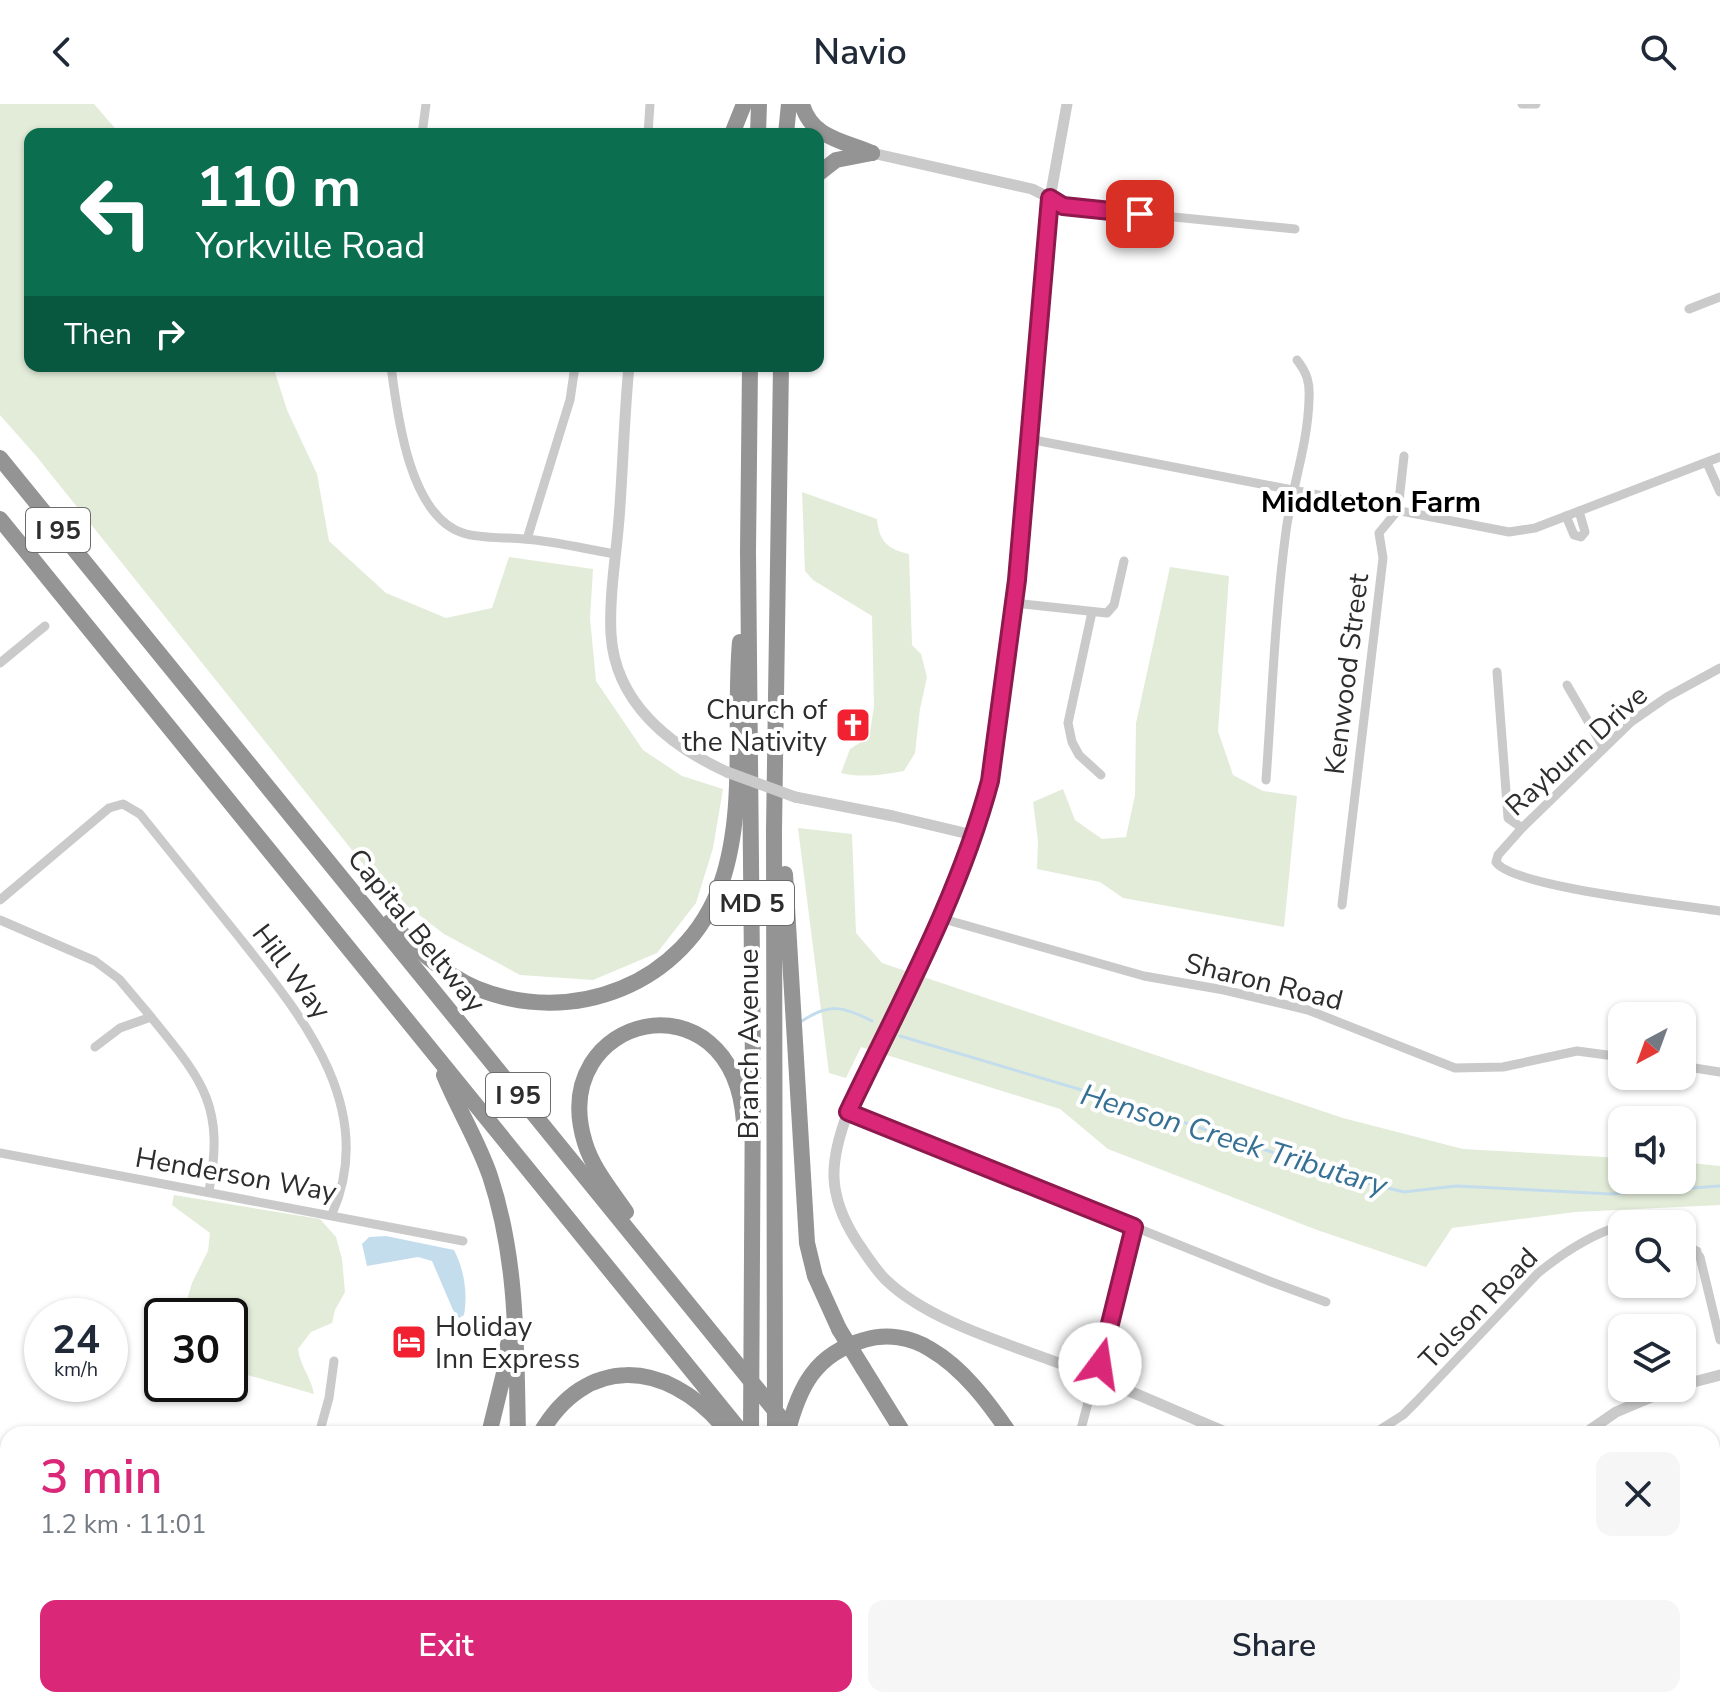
<!DOCTYPE html>
<meta charset="utf-8">
<style>
body{margin:0;font-family:"Nunito Sans",sans-serif;background:#f6f6f7;color:#1f2937;height:100vh;display:flex;flex-direction:column;font-size:30px;white-space:nowrap}
*{box-sizing:border-box;margin:0}
p{font-size:26px;color:#747a83}
.icon{flex:none;width:44px;height:44px;fill:none;stroke:currentColor;stroke-width:2;stroke-linecap:round;stroke-linejoin:round}
.map{position:relative;flex:1;overflow:hidden}
.side{position:absolute;left:0px;top:1322px;width:1720px;height:282px;display:flex;flex-direction:column;background:#fff;border-radius:24px 24px 0 0;box-shadow:0 2px 6px #0004}
.side>*{flex:none}
.guide{position:absolute;left:24px;top:24px;width:800px;height:244px;border-radius:16px;box-shadow:0 2px 6px #0004;background:#0b6e4f;color:#fff;overflow:hidden}
.needle{width:52px;rotate:221deg}
.buttons{position:absolute;left:1608px;top:898px;display:grid;gap:16px}
.buttons a{display:grid;place-items:center;width:88px;height:88px;border-radius:16px;background:#fff;box-shadow:0 2px 6px #0004;font-size:40px}
.speed{position:absolute;left:24px;top:1194px;display:flex;gap:16px;font-size:40px;font-weight:700;text-align:center}
.speed>*{display:grid;place-content:center;width:104px;height:104px;border-radius:50%;background:#fff;box-shadow:0 2px 6px #0004;line-height:1}
.speed small{font-size:20px;font-weight:400}
.speed .limit{border:4px solid #111;border-radius:12px;background:#fff;color:#111}
.pin{position:absolute;display:grid;place-items:center;width:68px;height:68px;color:#fff;margin:-34px;border-radius:16px;box-shadow:0 4px 12px #0006}
.me{position:absolute;width:88px;margin:-44px;rotate:14deg;stroke-linejoin:round;filter:drop-shadow(0 0 6px #0008)}
.turn{display:flex;align-items:center;gap:28px;height:168px;padding:0 40px;font-size:36px}
.turn .icon{width:104px;height:104px;stroke-width:2.5}
.turn b{display:block;font-size:56px;line-height:68px}
.then{display:flex;align-items:center;height:76px;padding:0 40px;background:#0003;gap:16px;font-size:30px}
.round{display:grid;place-items:center;flex:none;width:84px;height:84px;border-radius:16px;background:#f6f6f7}
.head{display:flex;align-items:center;justify-content:space-between;height:136px;padding:0 40px}
h1{font-size:48px;font-weight:600;line-height:60px;color:#db2777}
.primary-button{display:flex;gap:16px;margin-top:auto;padding:16px 40px}
.primary-button a{flex:1;height:92px;border-radius:16px;background:#db2777;color:#fff;font-size:32px;font-weight:600;line-height:92px;text-align:center}
.primary-button a+a{background:#f6f6f7;color:#1f2937}
header{display:flex;justify-content:space-between;align-items:center;height:104px;padding:0 40px;background:#fff;font-size:36px;font-weight:600}
.map>svg:first-child{display:block}
.green{fill:#e3ecd9}
.water{fill:#c4dded}
.lines{fill:none;stroke-linecap:round;stroke-linejoin:round}
.stream{stroke:#c4dded;stroke-width:3}
.minor{stroke:#cacaca;stroke-width:9}
.tertiary{stroke:#cacaca;stroke-width:11}
.secondary{stroke:#b7b7b7;stroke-width:12}
.motorway{stroke:#949494;stroke-width:16}
.tertiary-bridge{stroke:#cacaca;stroke-width:11}
.motorway-bridge{stroke:#949494;stroke-width:16}
.route-casing{stroke:#8e194d;stroke-width:20}
.route{stroke:#db2777;stroke-width:14}
.labels{text-anchor:middle;stroke-width:8;stroke-linejoin:round;paint-order:stroke}
.shield{fill:#fff;stroke:#6c6c6c;stroke-width:2}
.shield-label{font-size:26px;font-weight:bold;fill:#2d2d2d}
.street-label{font-size:28px;fill:#2d2d2d;stroke:#fff}
.poi-label{font-size:28px;fill:#2d2d2d;stroke:#fff;text-anchor:end}
.neighbourhood-label{font-size:30px;font-weight:bold;fill:#000;stroke:#fff}
.water-label{font-size:30px;font-style:italic;fill:#367094;stroke:#fff}
</style>
<header><svg class="icon" aria-label="back" viewBox="0 0 24 24"><path d="M15 5l-7 7 7 7"/></svg>Navio<svg class="icon" aria-label="search" viewBox="0 0 24 24"><circle cx="10" cy="10" r="6"/><path d="M15 15l6 6"/></svg></header>
<div class="map">
<svg width="1720" height="1603" viewBox="0 0 1720 1603">
<rect width="100%" height="100%" fill="#fff"/>
<!-- green -->
<g class="green">
<polygon points="0,0 94,0 120,30 30,30 30,262 273,262 287,306 317,370 329,437 386,489 446,514 492,504 509,453 593,465 590,514 596,577 643,646 682,672 723,685 713,744 696,799 657,849 593,876 520,871 444,830 380,781 37,353 0,311"/>
<path d="M802,388L877,415C879,438 888,445 909,450L912,541L921,550L927,573L920,605L915,649L904,667C882,671 862,674 841,669L850,645L869,633L874,603L872,512L813,476L805,467Z"/>
<polygon points="1170,463 1229,472 1218,627 1233,671 1263,687 1297,692 1284,823 1123,794 1100,778 1037,765 1038,737 1033,698 1063,685 1075,716 1102,735 1126,733 1135,691 1136,619"/>
<polygon points="798,724 852,730 856,829 882,859 1343,1014 1463,1045 1622,1054 1622,1076 1682,1076 1682,1058 1720,1062 1720,1101 1575,1108 1452,1124 1426,1163 1317,1126 1108,1045 1060,1005 861,943 846,974 829,969"/>
<path d="M174,1091L320,1115L336,1133L342,1155L345,1188L335,1206L332,1219L311,1228L298,1245C300,1262 311,1273 314,1290L230,1266V1212H182L192,1179L208,1147L210,1129L172,1101Z"/>
</g>
<!-- water -->
<path class="water" d="M386,1132L454,1146C464,1165 468,1189 464,1211L459,1214L453,1206L432,1157L418,1153L367,1162L362,1140L369,1133Z"/>
<g class="lines">
<!-- stream -->
<g class="stream">
<path d="M802,917C829,899 843,902 872,917"/>
<polyline points="900,932 1129,1000 1355,1076 1404,1088 1456,1082 1611,1090 1720,1082"/>
</g>
<!-- minor -->
<g class="minor">
<polyline points="1522,0 1536,0"/>
<polyline points="422,30 426,0"/>
<polyline points="648,30 650,0"/>
<polyline points="1050,94 1063,102 1295,125"/>
<polyline points="1689,205 1720,193"/>
<path d="M391,262C397,309 409,412 463,429C481,435 505,433 524,435C554,437 585,445 615,450"/>
<polyline points="1029,335 1509,428 1535,424 1720,353"/>
<polyline points="1707,359 1720,388"/>
<polyline points="1566,412 1574,431 1581,433 1585,428 1579,407"/>
<polyline points="527,435 570,296 575,262"/>
<polyline points="1014,499 1107,509 1114,501 1124,457"/>
<polyline points="1092,508 1068,619 1072,638 1079,651 1101,671"/>
<polyline points="0,559 45,522"/>
<path d="M1720,564L1667,593L1631,618L1522,724L1498,751L1496,758C1512,783 1683,801 1720,807"/>
<polyline points="1497,568 1508,714 1522,724"/>
<polyline points="1567,581 1603,643"/>
<path d="M1266,676C1272,593 1275,509 1286,427C1292,383 1308,340 1309,295C1310,278 1307,269 1297,256"/>
<path d="M0,796L109,704L123,700L140,710C173,751 206,792 239,833C301,911 379,1004 332,1110"/>
<polyline points="1342,801 1383,454 1379,429 1398,406 1404,352"/>
<polyline points="940,814 1144,872 1224,886 1308,906 1455,964 1503,963 1577,947 1622,953"/>
<polyline points="0,816 95,857 119,875 151,913"/>
<path d="M95,943L120,924L151,913C203,977 225,1001 209,1087"/>
<polyline points="1682,962 1720,968"/>
<polyline points="848,1008 1269,1177 1326,1198"/>
<polyline points="0,1049 463,1137"/>
<polyline points="1625,1120 1646,1117 1660,1120"/>
<polyline points="1682,1131 1700,1153 1720,1236"/>
<polyline points="1682,1152 1697,1147"/>
<polyline points="1080,1329 1134,1123"/>
<polyline points="319,1330 329,1294 334,1257"/>
<path d="M1373,1330L1403,1311L1417,1297L1538,1169C1564,1148 1590,1131 1622,1121"/>
<polyline points="1712,1431 1720,1426"/>
<polyline points="1712,1529 1720,1528"/>
<polyline points="1265,1596 1265,1603"/>
<polyline points="1409,1603 1422,1596"/>
<polyline points="1571,1603 1582,1596"/>
</g>
<!-- tertiary -->
<g class="tertiary">
<path d="M1067,0L1050,94L1014,499L990,677L973,731L940,814L848,1008C829,1058 827,1090 856,1136C865,1149 874,1164 885,1175C928,1218 1015,1242 1072,1264C1125,1284 1177,1308 1230,1330"/>
<polyline points="872,49 1032,85 1050,94"/>
<path d="M629,262C624,313 623,364 619,415C616,453 609,492 611,530C615,599 670,642 727,668"/>
<polyline points="795,693 893,712 973,731"/>
<polyline points="1682,1281 1720,1271"/>
<polyline points="1584,1330 1616,1308 1673,1284"/>
<polyline points="0,1580 8,1584"/>
<polyline points="0,1596 14,1603"/>
<polyline points="30,1596 43,1603"/>
</g>
<!-- secondary -->
<g class="secondary">
<polyline points="0,1376 8,1381"/>
<polyline points="389,1596 390,1603"/>
<polyline points="502,1596 513,1603"/>
<polyline points="531,1596 549,1603"/>
</g>
<!-- motorway -->
<g class="motorway">
<path d="M802,0C811,34 844,37 872,49"/>
<polyline points="732,30 744,0"/>
<polyline points="758,30 759,0"/>
<polyline points="786,30 789,0"/>
<polyline points="818,70 836,56 872,49"/>
<polyline points="750,262 748,448 753,967 751,1330"/>
<polyline points="0,354 720,1239"/>
<polyline points="0,415 743,1330"/>
<polyline points="785,770 807,1139 815,1172 839,1225"/>
<path d="M390,818C415,843 443,870 476,884C572,924 686,880 721,780C747,706 733,615 740,538"/>
<path d="M444,971C458,1005 478,1037 490,1072C518,1156 516,1243 518,1330"/>
<path d="M626,1108C611,1086 593,1065 585,1039C545,910 733,865 744,1018"/>
<polyline points="863,1264 904,1330"/>
<polyline points="489,1330 504,1269 508,1240"/>
<path d="M540,1330C586,1250 665,1256 722,1321"/>
<polyline points="775,1330 774,726 781,262"/>
<path d="M787,1330C799,1283 815,1250 864,1236C886,1229 911,1233 930,1245C963,1264 989,1299 1010,1330"/>
<polyline points="627,1596 641,1603"/>
<polyline points="961,1596 968,1603"/>
<polyline points="1016,1596 1023,1603"/>
<polyline points="1078,1596 1083,1603"/>
<polyline points="719,1603 720,1596"/>
<polyline points="732,1603 733,1596"/>
<polyline points="747,1603 748,1596"/>
<polyline points="800,1603 814,1596"/>
</g>
<!-- tertiary-bridge -->
<polyline class="tertiary-bridge" points="727,668 795,693"/>
<!-- motorway-bridge -->
<g class="motorway-bridge">
<polyline points="839,1225 863,1264"/>
<polyline points="720,1239 794,1330"/>
</g>
</g>
<g class="lines">
<defs>
<path id="route" d="M1100,1260L1134,1123L848,1008C899,901 959,793 990,677L1017,476L1050,94L1063,102L1140,110"/>
</defs>
<!-- route casing -->
<use href="#route" class="route-casing"/>
<!-- route -->
<use href="#route" class="route"/>
</g>
<!-- icons -->
<defs>
<symbol id="church-square" viewBox="-11 -11 22 22"><rect x="-9" y="-9" width="18" height="18" rx="4" fill="#f22132" stroke="#fff"/><path d="M-1.2-6h2.4v3.5h3.3v2.4h-3.3V6h-2.4V-.1h-3.3v-2.4h3.3Z" fill="#fff"/></symbol>
<symbol id="hotel-square" viewBox="-11 -11 22 22"><rect x="-9" y="-9" width="18" height="18" rx="4" fill="#f22132" stroke="#fff"/><path d="M-6-4.5h1.5V1H6V5H4.5V3h-9V5H-6ZM-4 0a1.8 1.8 0 1 1 3.6 0ZM.5 0V-2.5h3Q6-2.5 6 0Z" fill="#fff"/></symbol>
</defs>
<g fill-rule="evenodd">
<use href="#church-square" x="833" y="601" width="40" height="40"/>
<use href="#hotel-square" x="389" y="1218" width="40" height="40"/>
</g>
<g class="labels">
<!-- shield labels -->
<g class="shield">
<rect x="26" y="404" width="64" height="44" rx="6"/>
<rect x="710" y="777" width="84" height="44" rx="6"/>
<rect x="486" y="969" width="64" height="44" rx="6"/>
</g>
<g class="shield-label">
<text x="58" y="435">I 95</text>
<text x="752" y="808">MD 5</text>
<text x="518" y="1000">I 95</text>
</g>
<!-- street labels -->
<g class="street-label">
<text transform="translate(1346 570) rotate(-83)" y="10">Kenwood Street</text>
<text transform="translate(1576 646) rotate(-42)" y="10">Rayburn Drive</text>
<text transform="translate(417 826) rotate(51)" y="10">Capital Beltway</text>
<text transform="translate(292 867) rotate(53)" y="10">Hill Way</text>
<text transform="translate(1264 877) rotate(14)" y="10">Sharon Road</text>
<text transform="translate(748 940) rotate(-90)" y="10">Branch Avenue</text>
<text transform="translate(236 1070) rotate(10)" y="10">Henderson Way</text>
<text transform="translate(1478 1204) rotate(-46)" y="10">Tolson Road</text>
</g>
<!-- poi labels -->
<g class="poi-label">
<text x="827" y="615">Church of<tspan x="827" dy="32">the Nativity</tspan></text>
<text x="435" y="1232" text-anchor="start">Holiday<tspan x="435" dy="32">Inn Express</tspan></text>
</g>
<!-- neighbourhood labels -->
<g class="neighbourhood-label">
<text x="1371" y="408">Middleton Farm</text>
</g>
<!-- water labels -->
<g class="water-label">
<text transform="translate(1234 1036) rotate(17)" y="10">Henson Creek Tributary</text>
</g>
</g>
</svg>
<div class="buttons">
<a><svg class="needle" viewBox="-14 -14 28 28"><path d="M0-13l5 13h-10z" fill="#e53935"/><path d="M0 13l5-13h-10z" fill="#747a83"/></svg></a>
<a><svg class="icon" aria-label="sound" viewBox="0 0 24 24"><path d="M4 9h4l5-4v14l-5-4H4zM17 9q2 3 0 6"/></svg></a>
<a><svg class="icon" aria-label="search" viewBox="0 0 24 24"><circle cx="10" cy="10" r="6"/><path d="M15 15l6 6"/></svg></a>
<a><svg class="icon" aria-label="layers" viewBox="0 0 24 24"><path d="M12 4l9 5-9 5-9-5zM3 14l9 5 9-5"/></svg></a>
</div>
<div class="speed"><div>24<small>km/h</small></div><div class="limit">30</div></div>
<div class="pin" style="left:1140px;top:110px;background:#d93025"><svg class="icon" aria-label="arrive" viewBox="0 0 24 24"><path d="M6 21V4h12l-3 4 3 4H6"/></svg></div>
<svg class="me" style="left:1100px;top:1260px" viewBox="-20 -20 40 40"><circle r="19" fill="#fff"/><path d="M0-13L10 11 0 6-10 11z" fill="#db2777"/></svg>
<div class="guide">
<div class="turn"><svg class="icon" aria-label="left" viewBox="0 0 24 24"><path d="M17 20v-9H6M10 6l-5 5 5 5"/></svg><div><b>110 m</b>Yorkville Road</div></div>
<div class="then">Then<svg class="icon" aria-label="right" viewBox="0 0 24 24"><path d="M7 20v-9h11M14 6l5 5-5 5"/></svg></div>
</div>
<section class="side">
<div class="head"><div><h1>3 min</h1><p>1.2 km · 11:01</p></div><a class="round"><svg class="icon" aria-label="close" viewBox="0 0 24 24"><path d="M6 6l12 12M18 6L6 18"/></svg></a></div>
<div class="primary-button"><a>Exit</a><a>Share</a></div>
</section>
</div>
